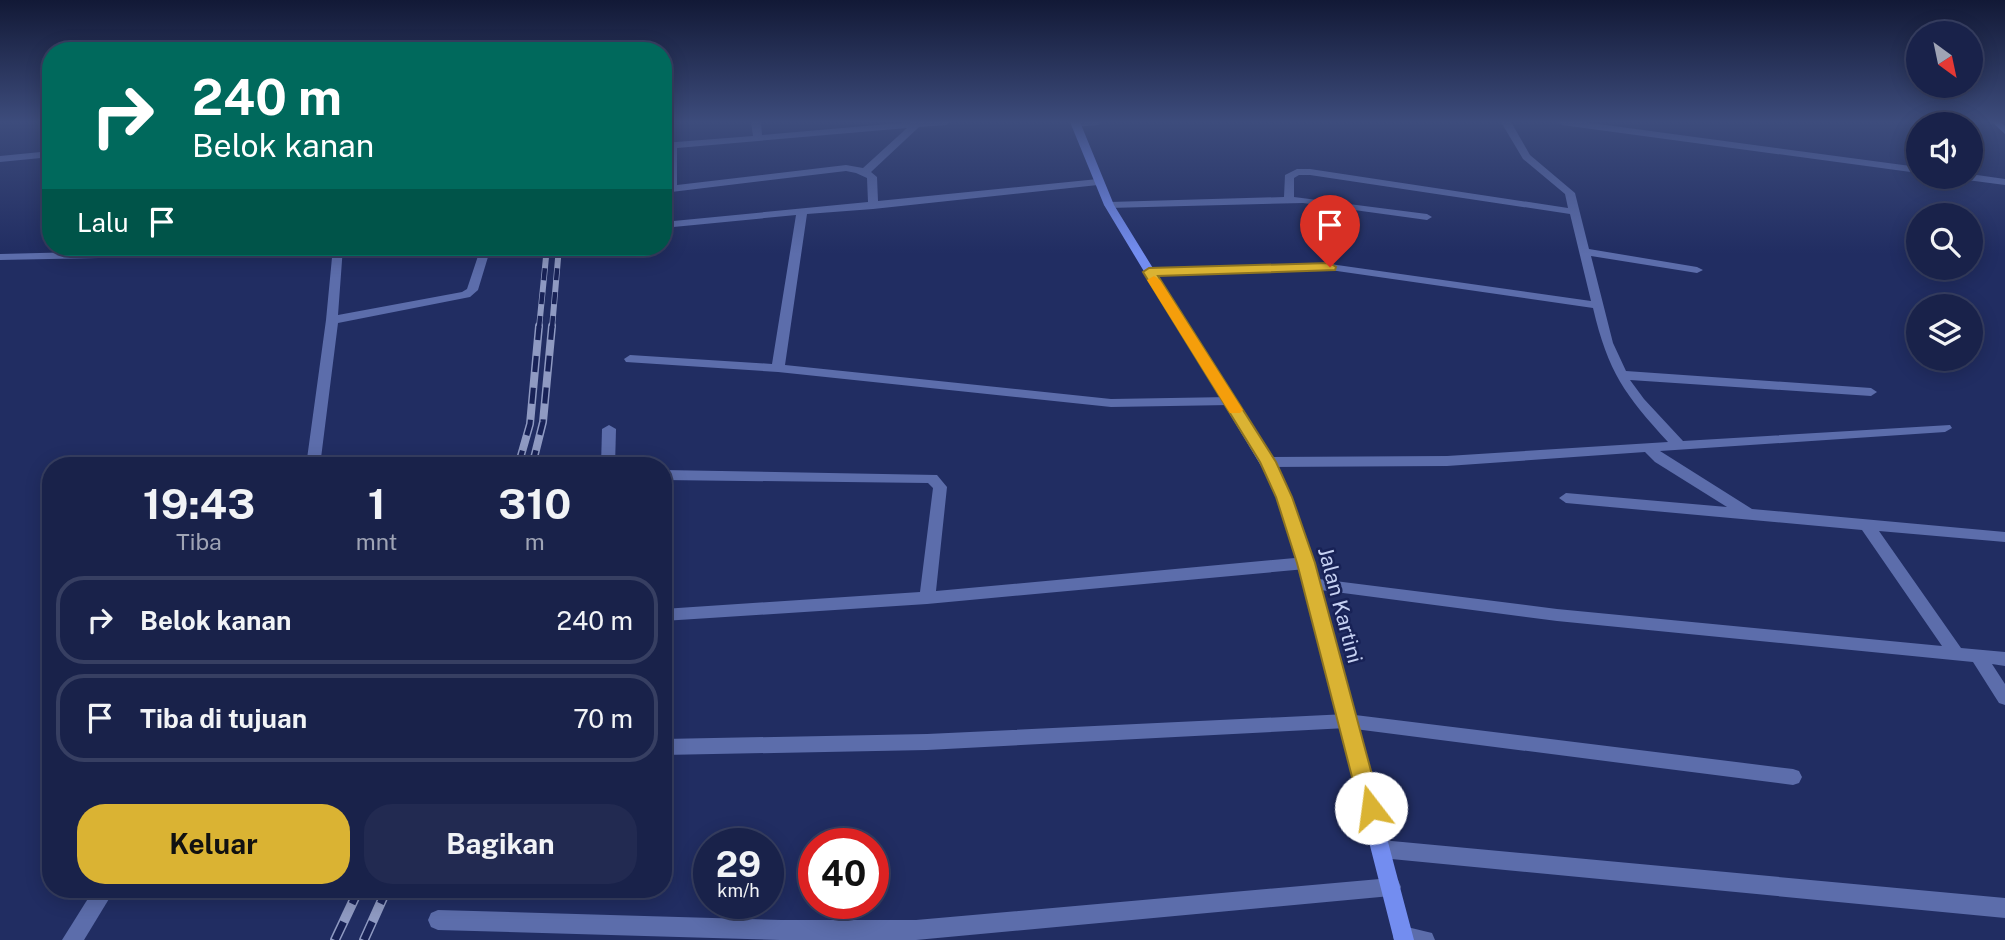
<!DOCTYPE html>
<html lang="id">
<style>
body{margin:0;font-family:"Public Sans",sans-serif;background:#222a51;color:#f1f3f6;height:100vh;display:flex;flex-direction:column;font-size:26px;white-space:nowrap}
*{box-sizing:border-box;margin:0}
p{font-size:23px;color:#9fa4b5}
.icon{flex:none;width:38px;height:38px;fill:none;stroke:currentColor;stroke-width:2;stroke-linecap:round;stroke-linejoin:round}
.map{position:relative;flex:1;overflow:hidden}
.sheet{position:absolute;left:42px;top:457px;width:630px;height:441px;display:flex;flex-direction:column;background:#19224a;border-radius:28px;box-shadow:0 4px 18px #0003,0 0 0 2px #373f62}
.sheet>*{flex:none}
.guide{position:absolute;left:42px;top:42px;width:630px;height:214px;border-radius:28px;box-shadow:0 4px 18px #0003,0 0 0 2px #373f62;background:#00695c;color:#fff;overflow:hidden}
.needle{width:46px;rotate:147deg}
.fabs{position:absolute;left:1906px;top:21px;display:grid;gap:14px}
.fabs a{display:grid;place-items:center;width:77px;height:77px;border-radius:50%;background:#19224a;box-shadow:0 4px 18px #0003,0 0 0 2px #373f62;font-size:35px}
.speed{position:absolute;left:693px;top:828px;display:flex;gap:14px;font-size:35px;font-weight:700;text-align:center}
.speed>*{display:grid;place-content:center;width:91px;height:91px;border-radius:50%;background:#19224a;box-shadow:0 4px 18px #0003,0 0 0 2px #373f62;line-height:1}
.speed small{font-size:18px;font-weight:400}
.speed .limit{border:10px solid #d22;background:#fff;color:#111}
.pin{position:absolute;display:grid;place-items:center;width:60px;height:60px;color:#fff;margin:-72px -30px;border-radius:50% 50% 50% 0;rotate:-45deg;box-shadow:0 0 7px #0007}
.pin .icon{rotate:45deg}
.me{position:absolute;width:77px;margin:-38px;rotate:345deg;stroke-linejoin:round;filter:drop-shadow(0 0 5px #0008)}
.turn{display:flex;align-items:center;gap:24px;height:147px;padding:0 35px;font-size:32px}
.turn .icon{width:91px;height:91px;stroke-width:2.5}
.turn b{display:block;font-size:49px;line-height:60px}
.then{display:flex;align-items:center;height:66px;padding:0 35px;background:#0003;gap:14px;font-size:26px}
.eta{display:flex;justify-content:space-evenly;align-items:center;height:119px;text-align:center}
.eta b{font-size:42px;font-weight:700;line-height:49px}
.primary-button{display:flex;gap:14px;margin-top:auto;padding:14px 35px}
.primary-button a{flex:1;height:80px;border-radius:28px;background:#dab333;color:#111;font-size:28px;font-weight:700;line-height:80px;text-align:center}
.primary-button a+a{background:#222a51;color:#f1f3f6}
ul{padding:0;list-style:none}
li{display:flex;align-items:center;gap:21px;height:88px;margin:0 14px 10px;padding:0 21px;border:4px solid #373f62;border-radius:28px}
li div{flex:1}
li b{display:block;font-size:26px}
li em{font-style:normal}
.map>svg:first-child{display:block}
.lines{fill:none;stroke-linecap:round;stroke-linejoin:round}
.street{fill:#5c6dab;fill-rule:evenodd}
.secondary{fill:#738df0;fill-rule:evenodd}
.rail-far2-casing{stroke:#8f9ac2;stroke-width:6}
.rail-far1-casing{stroke:#8f9ac2;stroke-width:8}
.rail-casing{stroke:#8f9ac2;stroke-width:10}
.rail-far2{stroke:#182256;stroke-width:4.5;stroke-dasharray:12;stroke-linecap:butt}
.rail-far1{stroke:#182256;stroke-width:5;stroke-dasharray:16;stroke-linecap:butt}
.rail{stroke:#182256;stroke-width:7;stroke-dasharray:20;stroke-linecap:butt}
.route{fill:#dab333;stroke:#8e7421;stroke-width:2}
.slow{fill:#f59e0b}
.labels{text-anchor:middle;stroke-width:5;stroke-linejoin:round;paint-order:stroke}
.street-label{font-size:21px;fill:#c6d1f2;stroke:#182256}
</style>
<div class="map">
<svg width="2005" height="940" viewBox="0 0 2005 940">
<rect width="100%" height="100%" fill="#212d62"/>
<g class="lines">
<!-- street -->
<g class="street">
<path d="M751,122H761L762,135L911,122H950L946,125L919,127L871,172L877,177L878,201L1098,179L1103,182L1098,185L873,209L807,214L785,365L1111,399L1230,397L1237,401L1230,405L1111,407L778,372L626,362L624,359L630,355L772,364L796,215L663,228V222L868,202L867,178L856,173L846,171L663,193V187L667,186V149H663V143L753,136ZM907,128L863,168L846,165L677,185V148Z"/>
<polygon points="1076,122 1102,122 1098,125 1073,127 1073,123"/>
<path d="M1501,122H1511L1530,155L1575,193L1589,249L1697,267L1703,270L1697,273L1591,256L1613,343L1626,371L1871,388L1877,392L1871,396L1630,380L1644,399L1683,441L1950,425L1952,428L1945,432L1660,451L1752,509L2005,532V542L1879,531L1961,648L2005,652V666L1992,664L2005,684V705L1999,703L1973,662L1557,621L1305,588L1303,584L1305,580L1311,578L1557,609L1942,646L1862,530L1566,503L1559,498L1566,493L1727,507L1655,462L1645,452L1447,466L1268,467L1261,462L1268,457L1447,456L1668,442C1625,395 1608,372 1593,308L1330,270L1149,275L1143,272L1149,269L1330,264L1591,301L1570,214L1310,175H1299L1294,178V197L1427,214L1432,217L1427,220L1303,203L1109,208L1104,205L1109,202L1284,197L1285,175L1297,169H1310L1568,208L1565,194L1523,159Z"/>
<polygon points="1558,122 1584,122 1918,167 1918,173 1562,125"/>
<polygon points="51,151 51,157 0,162 0,156"/>
<polygon points="1970,174 2005,179 2005,185 1967,180 1962,177 1970,177"/>
<polygon points="273,247 318,247 313,250 248,255 0,260 0,254"/>
<polygon points="333,247 343,247 338,315 462,292 467,289 481,247 491,247 478,290 470,297 338,323 320,466 306,466 326,320"/>
<polygon points="609,425 616,429 615,466 601,466 602,429"/>
<polygon points="663,470 937,475 947,487 936,591 1306,557 1311,559 1314,563 1311,567 1306,569 927,604 663,621 663,609 920,592 933,488 928,483 663,480"/>
<polygon points="1347,714 1793,769 1799,771 1802,777 1799,783 1793,785 1347,728 927,750 663,755 663,739 927,734"/>
<polygon points="1381,840 2005,898 2005,918 1381,858 1374,855 1371,849 1374,843"/>
<polygon points="1391,878 1398,880 1401,887 1398,894 1391,896 916,940 780,940 438,930 431,927 428,920 431,913 438,910 781,920 916,920"/>
<polygon points="94,889 115,889 84,940 62,940"/>
<polygon points="1403,926 1432,933 1435,940 1394,940 1393,936 1396,929"/>
</g>
<!-- secondary -->
<g class="secondary">
<polygon points="1070,122 1080,122 1114,205 1286,484 1314,563 1414,940 1394,940 1298,563 1272,484 1104,205"/>
<polygon points="1992,122 2001,122 2005,126 2005,134"/>
</g>
<defs>
<g id="rail-far2">
<polyline points="539,328 547,247"/>
<polyline points="552,328 559,247"/>
</g>
<g id="rail-far1">
<polyline points="518,466 530,424 539,326"/>
<polyline points="532,466 543,422 552,326"/>
</g>
<g id="rail">
<polyline points="335,940 359,889"/>
<polyline points="364,940 387,889"/>
</g>
</defs>
<!-- rail-far2 casing -->
<use href="#rail-far2" class="rail-far2-casing"/>
<!-- rail-far1 casing -->
<use href="#rail-far1" class="rail-far1-casing"/>
<!-- rail casing -->
<use href="#rail" class="rail-casing"/>
<!-- rail-far2 -->
<use href="#rail-far2" class="rail-far2"/>
<!-- rail-far1 -->
<use href="#rail-far1" class="rail-far1"/>
<!-- rail -->
<use href="#rail" class="rail"/>
</g>
<!-- sky -->
<linearGradient id="sky" x2="0" y2="1"><stop stop-color="#121936"/><stop offset="0.48" stop-color="#3d4c7c"/><stop offset="1" stop-color="#3d4c7c" stop-opacity="0"/></linearGradient>
<rect width="2005" height="254" fill="url(#sky)"/>
<!-- route -->
<polygon class="route" points="1330,263 1336,267 1335,270 1158,276 1276,462 1292,497 1315,563 1381,808 1378,815 1371,818 1363,815 1360,808 1297,563 1276,497 1260,462 1143,272 1149,268"/>
<!-- slow -->
<polygon class="slow" points="1154,276 1160,280 1243,410 1240,413 1230,413 1228,410 1147,280"/>
<g class="labels">
<!-- street labels -->
<g class="street-label">
<text transform="translate(1340 605) rotate(75)" y="7">Jalan Kartini</text>
</g>
</g>
</svg>
<div class="fabs">
<a><svg class="needle" viewBox="-14 -14 28 28"><path d="M0-13l5 13h-10z" fill="#e53935"/><path d="M0 13l5-13h-10z" fill="#9fa4b5"/></svg></a>
<a><svg class="icon" aria-label="sound" viewBox="0 0 24 24"><path d="M4 9h4l5-4v14l-5-4H4zM17 9q2 3 0 6"/></svg></a>
<a><svg class="icon" aria-label="search" viewBox="0 0 24 24"><circle cx="10" cy="10" r="6"/><path d="M15 15l6 6"/></svg></a>
<a><svg class="icon" aria-label="layers" viewBox="0 0 24 24"><path d="M12 4l9 5-9 5-9-5zM3 14l9 5 9-5"/></svg></a>
</div>
<div class="speed"><div>29<small>km/h</small></div><div class="limit">40</div></div>
<div class="pin" style="left:1330px;top:267px;background:#d93025"><svg class="icon" aria-label="arrive" viewBox="0 0 24 24"><path d="M6 21V4h12l-3 4 3 4H6"/></svg></div>
<svg class="me" style="left:1371px;top:808px" viewBox="-20 -20 40 40"><circle r="19" fill="#fff"/><path d="M0-13L10 11 0 6-10 11z" fill="#dab333"/></svg>
<div class="guide">
<div class="turn"><svg class="icon" aria-label="right" viewBox="0 0 24 24"><path d="M7 20v-9h11M14 6l5 5-5 5"/></svg><div><b>240 m</b>Belok kanan</div></div>
<div class="then">Lalu<svg class="icon" aria-label="arrive" viewBox="0 0 24 24"><path d="M6 21V4h12l-3 4 3 4H6"/></svg></div>
</div>
<section class="sheet">
<div class="eta">
<div><b>19:43</b><p>Tiba</p></div>
<div><b>1</b><p>mnt</p></div>
<div><b>310</b><p>m</p></div>
</div>
<ul>
<li><svg class="icon" aria-label="right" viewBox="0 0 24 24"><path d="M7 20v-9h11M14 6l5 5-5 5"/></svg><div><b>Belok kanan</b></div><em>240 m</em></li>
<li><svg class="icon" aria-label="arrive" viewBox="0 0 24 24"><path d="M6 21V4h12l-3 4 3 4H6"/></svg><div><b>Tiba di tujuan</b></div><em>70 m</em></li>
</ul>
<div class="primary-button"><a>Keluar</a><a>Bagikan</a></div>
</section>
</div>
